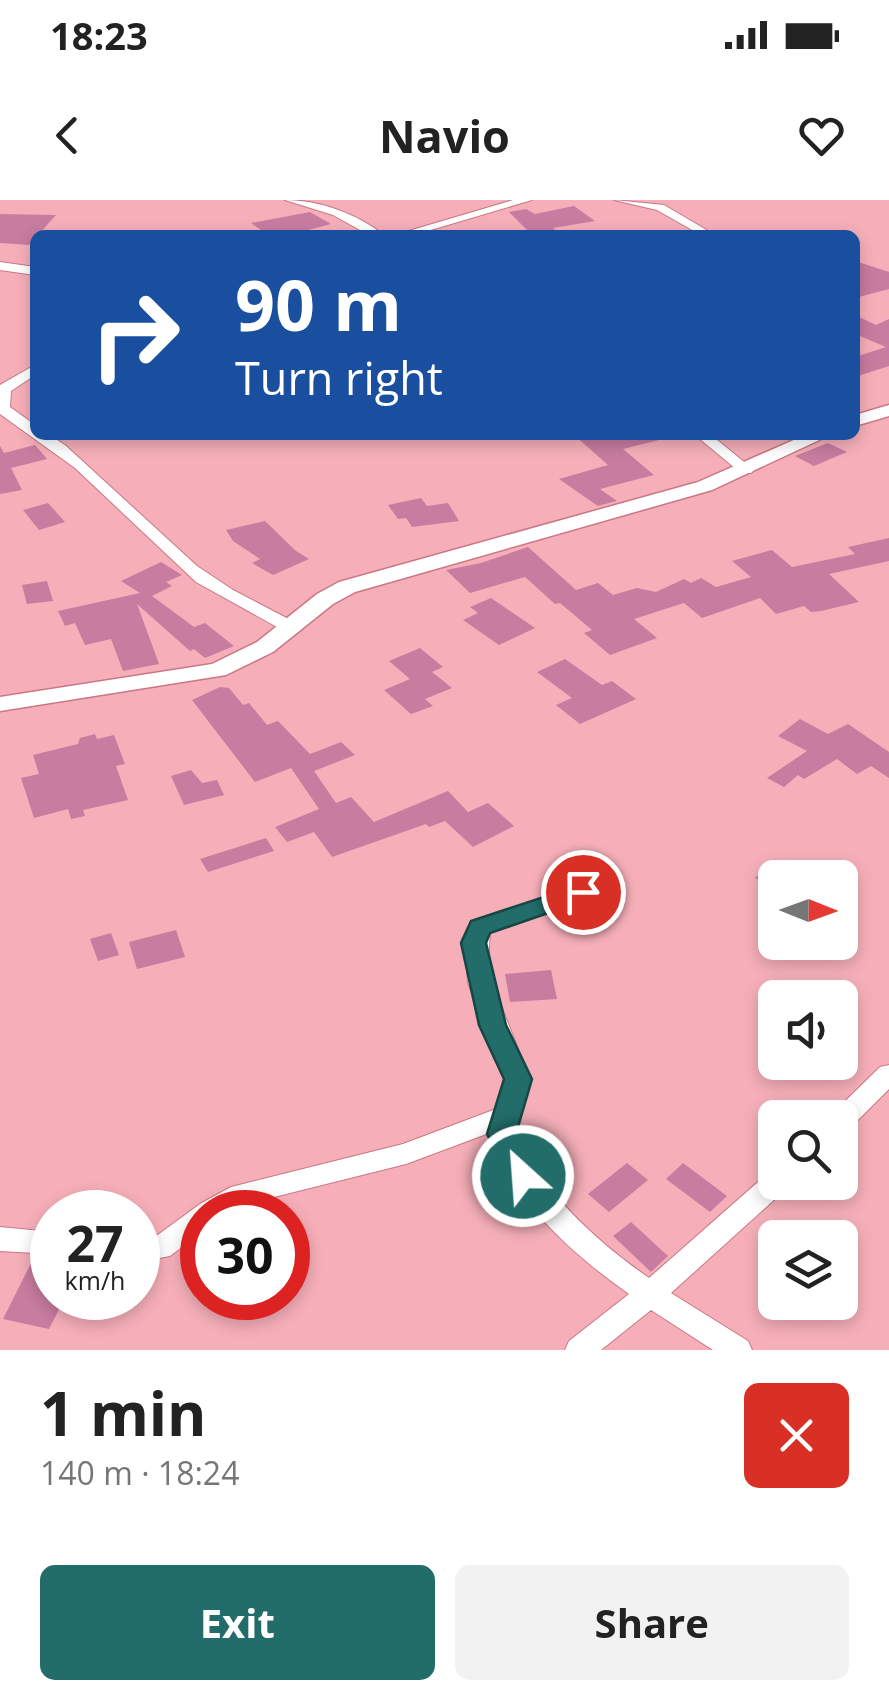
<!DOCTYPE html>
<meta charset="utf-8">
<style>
body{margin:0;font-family:"Open Sans",sans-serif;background:#f2f2f2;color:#222;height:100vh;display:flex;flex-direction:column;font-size:38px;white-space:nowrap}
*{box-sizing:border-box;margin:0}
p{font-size:32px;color:#767676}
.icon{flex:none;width:55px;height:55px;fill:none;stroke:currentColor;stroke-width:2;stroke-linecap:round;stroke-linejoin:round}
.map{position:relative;height:1150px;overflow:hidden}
.panel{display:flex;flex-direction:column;background:#fff;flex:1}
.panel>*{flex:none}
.guide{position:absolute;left:30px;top:30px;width:830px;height:210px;border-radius:15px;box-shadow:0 5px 15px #0003;background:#1a4fa0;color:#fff;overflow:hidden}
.needle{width:65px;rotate:91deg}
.controls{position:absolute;left:758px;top:660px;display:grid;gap:20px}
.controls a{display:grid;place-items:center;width:100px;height:100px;border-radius:15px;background:#fff;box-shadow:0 5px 15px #0003;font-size:50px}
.speed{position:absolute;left:30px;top:990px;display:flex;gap:20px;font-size:50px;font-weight:700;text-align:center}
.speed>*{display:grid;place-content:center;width:130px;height:130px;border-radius:50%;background:#fff;box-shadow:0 5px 15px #0003;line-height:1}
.speed small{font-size:25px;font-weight:400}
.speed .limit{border:15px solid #d22;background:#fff;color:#111}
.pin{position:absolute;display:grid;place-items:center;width:85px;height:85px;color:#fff;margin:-42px;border:5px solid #fff;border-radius:50%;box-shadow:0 2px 10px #0007}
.me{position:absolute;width:110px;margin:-55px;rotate:334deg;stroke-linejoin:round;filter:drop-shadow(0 0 8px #0008)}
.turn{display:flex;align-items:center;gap:35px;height:210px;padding:0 40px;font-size:45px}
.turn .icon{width:130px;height:130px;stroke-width:2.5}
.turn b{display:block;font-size:70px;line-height:85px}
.round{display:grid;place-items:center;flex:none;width:105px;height:105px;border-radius:15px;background:#f2f2f2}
.overview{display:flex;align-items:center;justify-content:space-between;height:170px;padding:0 40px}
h1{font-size:60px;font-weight:700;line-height:75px}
.action{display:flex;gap:20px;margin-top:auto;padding:20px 40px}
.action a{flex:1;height:115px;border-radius:15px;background:#226d69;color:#fff;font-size:40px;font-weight:700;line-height:115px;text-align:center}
.action a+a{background:#f2f2f2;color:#222}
.status{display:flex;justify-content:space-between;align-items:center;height:70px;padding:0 50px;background:#fff;direction:ltr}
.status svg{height:28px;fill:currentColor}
header{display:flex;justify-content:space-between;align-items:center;height:130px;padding:0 40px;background:#fff;font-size:45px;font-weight:700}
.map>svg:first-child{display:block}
.building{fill:#c77ca0}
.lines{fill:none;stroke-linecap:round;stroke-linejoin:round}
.minor-casing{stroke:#ca7784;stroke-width:2}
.tertiary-casing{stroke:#ca7784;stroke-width:3}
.minor{fill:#fff;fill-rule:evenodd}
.tertiary{fill:#fff;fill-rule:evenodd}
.route{fill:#226d69;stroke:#164744;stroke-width:2.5}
</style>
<div class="status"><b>18:23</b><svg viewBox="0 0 49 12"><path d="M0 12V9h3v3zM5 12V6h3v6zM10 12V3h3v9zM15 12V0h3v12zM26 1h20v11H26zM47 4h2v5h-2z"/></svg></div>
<header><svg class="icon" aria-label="back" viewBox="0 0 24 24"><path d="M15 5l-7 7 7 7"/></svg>Navio<svg class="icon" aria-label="heart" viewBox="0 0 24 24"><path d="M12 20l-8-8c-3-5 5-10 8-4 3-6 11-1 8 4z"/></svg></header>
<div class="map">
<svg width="889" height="1150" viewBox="0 0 889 1150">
<rect width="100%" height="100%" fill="#f6afb9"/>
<!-- building -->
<g class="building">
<polygon points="574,6 595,21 553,28 561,35 532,35 509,12 526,9 535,14"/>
<polygon points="310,12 331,24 289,35 268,35 251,23"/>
<polygon points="0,14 56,15 29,45 0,43"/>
<polygon points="855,61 889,72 889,89 855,98"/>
<polygon points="855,115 876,125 889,119 889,166 855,177 855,157 886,147 855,134"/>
<polygon points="574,235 659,235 659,240 623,249 654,275 600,289 617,301 598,306 559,279 608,265"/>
<polygon points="828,243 847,252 814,266 795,256"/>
<polygon points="35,245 47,259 11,268 22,290 0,294 0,246 4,253"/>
<polygon points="421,298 427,306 448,303 459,321 412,327 406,318 398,319 388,305"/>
<polygon points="48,303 65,322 39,330 23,310"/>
<polygon points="265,321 296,351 309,359 273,375 252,363 260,359 233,341 226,330"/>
<polygon points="889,338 889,361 829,374 859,402 821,411 811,412 804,406 776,414 760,398 702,418 684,403 634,419 657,438 610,455 584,433 592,430 560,403 555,404 525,377 470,393 446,370 481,363 528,347 576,390 598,383 613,395 637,388 656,392 684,379 691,383 701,378 716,387 751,377 732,361 772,350 792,367 855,354 848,347"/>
<polygon points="161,362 182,375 166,382 172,386 152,396 194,427 205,423 234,446 205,458 194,449 190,451 137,404 159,464 123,471 111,439 85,445 75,423 65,426 58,411 140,393 121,381"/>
<polygon points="47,381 53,401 27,404 22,385"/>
<polygon points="491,398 519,417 535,428 499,445 463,420 478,413 470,407"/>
<polygon points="420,448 443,467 432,472 452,488 425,499 433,506 411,514 384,490 410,479 389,461"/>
<polygon points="565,459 602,485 612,481 636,499 580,524 556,505 572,498 537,472"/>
<polygon points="220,487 229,488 243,505 249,503 267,525 278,521 310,554 341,542 355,555 314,571 336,603 351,597 374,622 448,591 468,612 488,603 514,626 473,647 445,621 429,627 426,624 332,657 314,632 287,642 275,627 319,609 291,568 255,582 192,500"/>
<polygon points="800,519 828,534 848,524 889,552 889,578 871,566 857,574 837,559 804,579 798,575 784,587 767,578 807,551 778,536"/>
<polygon points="95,534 97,539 114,535 125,564 116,566 128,600 83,610 85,616 71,619 68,609 34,618 21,578 39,574 33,555 78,544 80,538"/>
<polygon points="191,570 202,583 217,580 224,595 184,605 171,576"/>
<polygon points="266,638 274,651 208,672 200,659"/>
<polygon points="775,659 775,662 807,678 775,678 775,688 755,678"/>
<polygon points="176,730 185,757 137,769 129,742"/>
<polygon points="111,733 119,755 98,761 90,739"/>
<polygon points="551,770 557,799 510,802 505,774"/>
<polygon points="627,963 648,980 609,1012 588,994"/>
<polygon points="683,963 727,996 710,1012 666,979"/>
<polygon points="631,1022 668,1056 651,1072 613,1036"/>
<polygon points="33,1059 52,1064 52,1098 65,1098 49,1129 3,1119"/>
</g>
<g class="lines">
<defs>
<g id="minor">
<path d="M285,0C320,0 357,14 384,35H369L333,15Z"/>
<polygon points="513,0 532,0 414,35 395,35"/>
<polygon points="614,0 664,5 715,35 701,35 657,10"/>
<polygon points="0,62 35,67 35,75 0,70"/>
<polygon points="35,165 35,175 11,191 10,207 35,225 35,235 50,235 66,246 197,366 233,390 298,424 301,428 298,432 286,432 196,382 75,268 0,214 0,185"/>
<polygon points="695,235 711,235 754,270 751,273 741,273"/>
<path d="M583,685L591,687L594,692L591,697L490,732L488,763L492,783L530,879L514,934C546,994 593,1039 649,1078L767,974L775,972V982H789L785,990L671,1093L748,1141L752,1150H713L651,1110L601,1150H565L569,1141L629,1094C571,1053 513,1001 489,933L406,964L246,1004L232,1012H202V1032L170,1056L138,1062V1038L155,1037L200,1004L231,987L403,944L496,909L506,879L468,783L465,744L472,721Z"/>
<polygon points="889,865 889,889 849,929 840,932 840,918 830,918 831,915 880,867"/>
<polygon points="0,1027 52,1032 52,1054 0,1051"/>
</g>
<g id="tertiary">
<polygon points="889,205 889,216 855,226 855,215"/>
<polygon points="805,235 830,235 712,290 355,392 333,404 273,452 226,475 0,511 0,497 212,464 257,442 317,394 339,382 698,282"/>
</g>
</defs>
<!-- minor casing -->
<use href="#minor" class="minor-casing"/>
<!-- tertiary casing -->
<use href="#tertiary" class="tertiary-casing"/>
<!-- minor -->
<use href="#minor" class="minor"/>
<!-- tertiary -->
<use href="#tertiary" class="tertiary"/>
</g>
<!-- route -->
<polygon class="route" points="583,684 596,692 592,698 490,733 486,743 506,825 532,879 516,934 538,976 534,985 523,988 513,985 487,934 504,879 479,825 461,743 471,721"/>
</svg>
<div class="controls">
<a><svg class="needle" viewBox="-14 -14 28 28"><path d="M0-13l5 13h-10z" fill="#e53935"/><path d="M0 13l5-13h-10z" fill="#767676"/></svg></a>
<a><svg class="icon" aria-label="sound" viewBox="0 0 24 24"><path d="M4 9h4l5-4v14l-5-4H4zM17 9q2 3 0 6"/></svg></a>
<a><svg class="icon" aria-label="search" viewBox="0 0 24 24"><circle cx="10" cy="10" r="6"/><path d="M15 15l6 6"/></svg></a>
<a><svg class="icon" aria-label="layers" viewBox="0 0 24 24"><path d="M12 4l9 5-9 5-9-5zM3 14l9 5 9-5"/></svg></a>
</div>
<div class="speed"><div>27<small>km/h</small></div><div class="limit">30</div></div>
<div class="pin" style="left:583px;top:692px;background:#d93025"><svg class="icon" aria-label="arrive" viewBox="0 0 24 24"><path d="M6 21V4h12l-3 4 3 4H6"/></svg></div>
<svg class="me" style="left:523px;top:976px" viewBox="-20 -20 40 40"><circle r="17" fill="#226d69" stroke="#fff" stroke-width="3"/><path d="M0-11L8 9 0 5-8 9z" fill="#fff"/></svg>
<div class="guide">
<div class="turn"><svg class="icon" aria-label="right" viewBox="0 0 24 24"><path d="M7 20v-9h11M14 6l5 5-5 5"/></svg><div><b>90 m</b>Turn right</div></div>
</div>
</div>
<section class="panel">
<div class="overview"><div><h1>1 min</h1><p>140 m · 18:24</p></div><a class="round" style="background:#d93025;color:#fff"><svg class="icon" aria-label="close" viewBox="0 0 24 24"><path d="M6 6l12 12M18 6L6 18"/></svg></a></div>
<div class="action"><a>Exit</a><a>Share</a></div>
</section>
